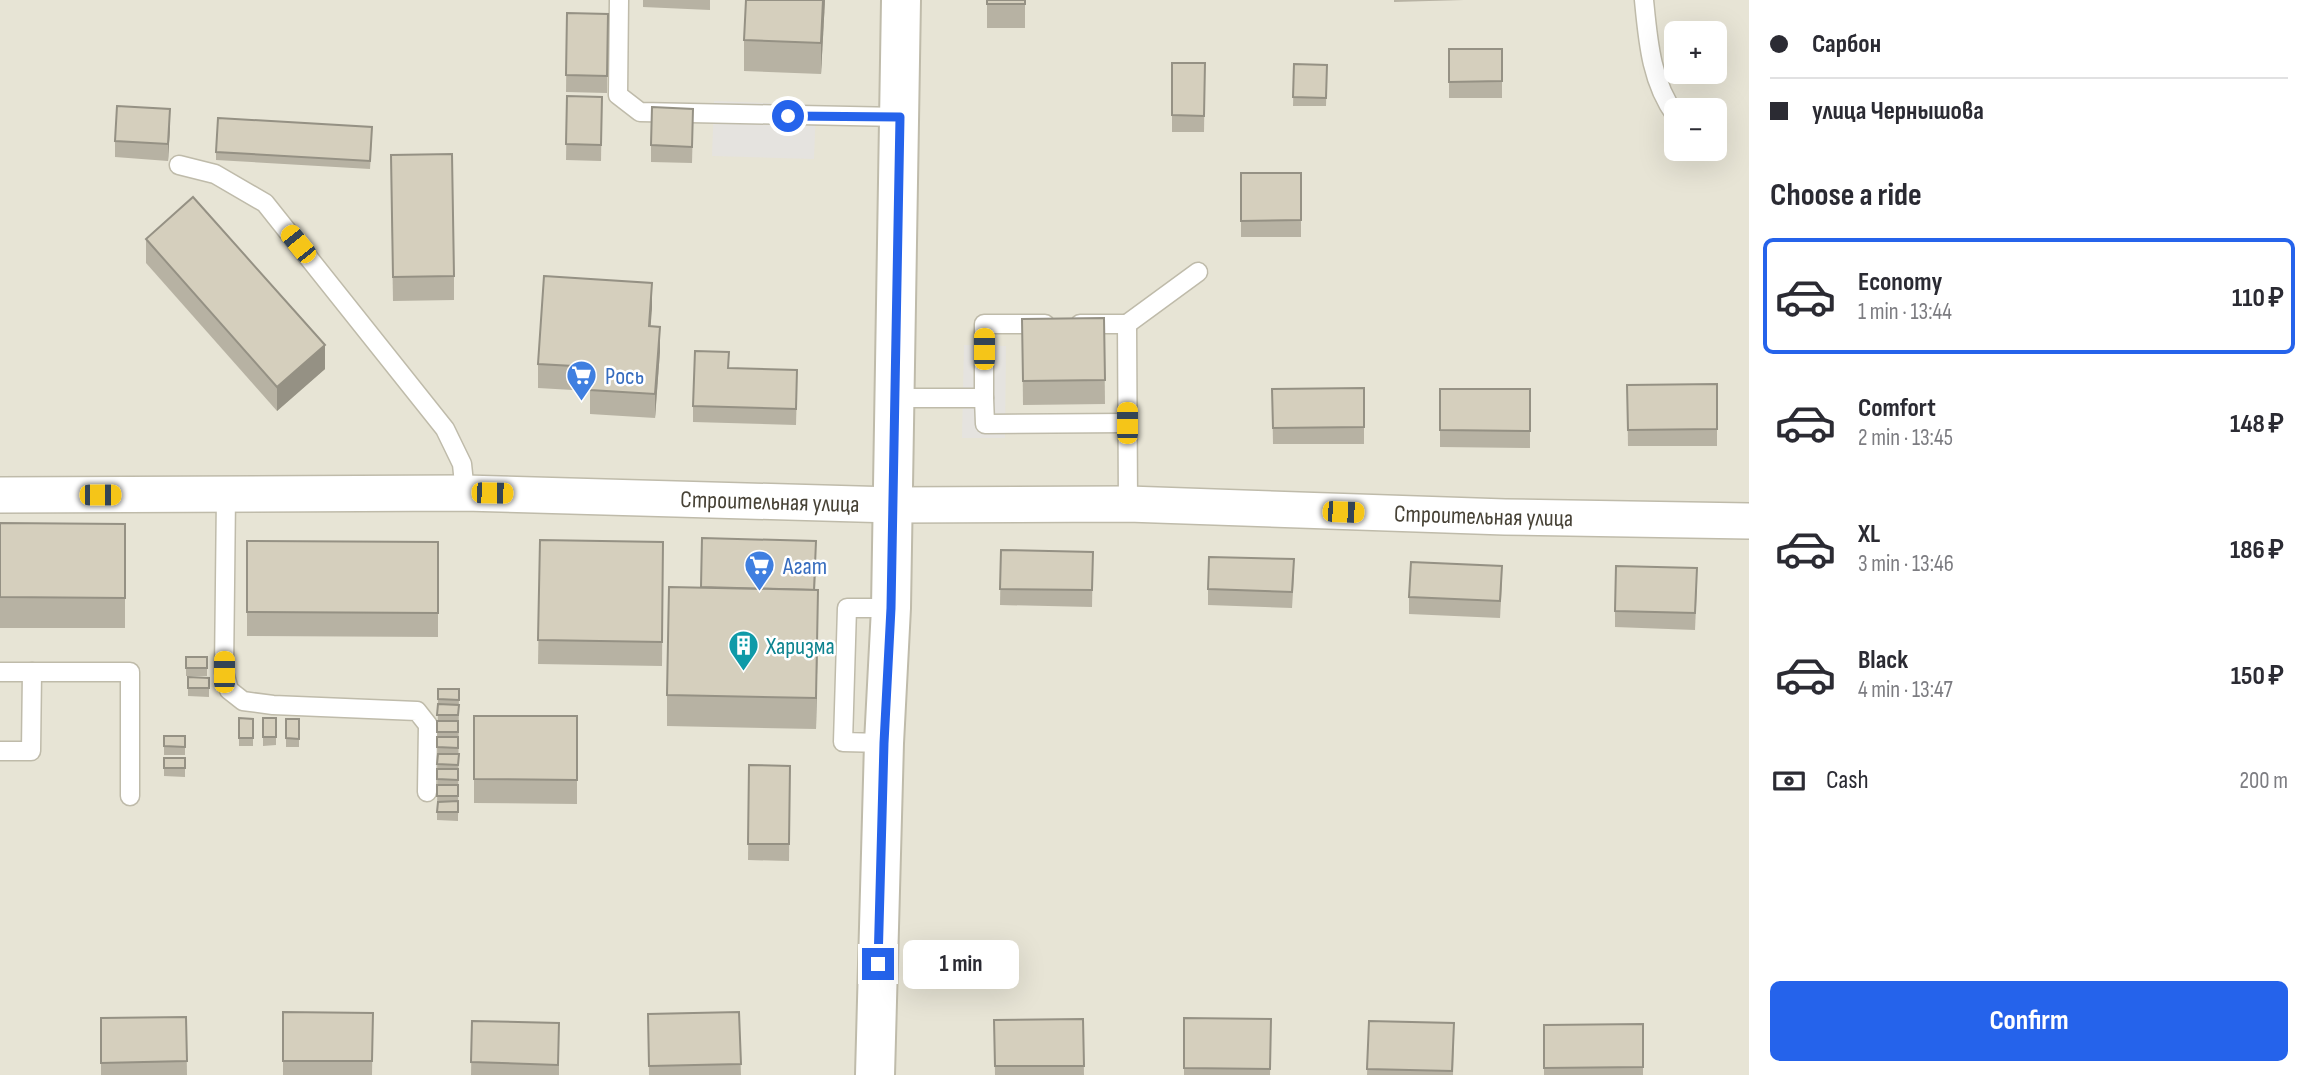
<!DOCTYPE html>
<meta charset="utf-8">
<style>
body{margin:0;font-family:"Sofia Sans Condensed",sans-serif;background:#f2f2f3;color:#2b2b33;height:100vh;display:flex;flex-direction:column;font-size:26px;white-space:nowrap}
*{box-sizing:border-box;margin:0}
p{font-size:23px;color:#7c7c81}
.icon{flex:none;width:38px;height:38px;fill:none;stroke:currentColor;stroke-width:2;stroke-linecap:round;stroke-linejoin:round}
.map{position:relative;flex:1;overflow:hidden}
.panel{display:flex;flex-direction:column;background:#fff;width:560px}
.panel>*{flex:none}
.banner{display:grid;align-content:center;height:154px;padding:0 21px;background:#fff}
.controls{position:absolute;left:1664px;top:21px;display:grid;gap:14px}
.controls a{display:grid;place-items:center;width:63px;height:63px;border-radius:10px;background:#fff;box-shadow:0 7px 28px #0002;font-size:35px}
.end{position:absolute;width:32px;height:32px;margin:-16px;border:9px solid #2563eb;background:#fff;box-shadow:0 0 0 4px #fff}
.from{border-radius:50%}
.bubble{position:absolute;height:49px;border-radius:10px;background:#fff;box-shadow:0 7px 28px #0002;font-size:23px;font-weight:700;line-height:49px;text-align:center}
.car{position:absolute;width:21px;height:42px;margin:-21px -10px;border-radius:9px;box-shadow:0 0 5px 2px #0007;background:linear-gradient(#f5c518 24%,#345 0 40%,#f5c518 0 76%,#345 0 86%,#f5c518 0)}
.banner b{display:flex;align-items:center;gap:24px;height:66px;font-size:26px}
.banner b+b{border-top:2px solid #e1e1e2}
.banner i{width:18px;height:18px;background:#2b2b33}
ul{padding:0;list-style:none}
li{display:flex;align-items:center;gap:21px;height:116px;margin:0 14px 10px;padding:0 7px;border:4px solid transparent;border-radius:10px}
li div{flex:1}
li b{display:block;font-size:26px}
li em{font-style:normal;font-weight:700}
li.selected{border-color:#2563eb}
li>.icon{width:63px;height:63px;stroke-width:1.5}
h2{padding:0 21px;font-size:32px;line-height:84px}
.pay{display:flex;align-items:center;gap:18px;height:77px;padding:0 21px;font-size:26px}
.pay p{margin-inline-start:auto}
.primary-button{display:flex;gap:14px;margin-top:auto;padding:14px 21px}
.primary-button a{flex:1;height:80px;border-radius:10px;background:#2563eb;color:#fff;font-size:28px;font-weight:700;line-height:80px;text-align:center}
main{display:flex;flex:1;min-height:0}
.map>svg:first-child{display:block}
</style>
<main>
<div class="map">
<svg width="1749" height="1075" viewBox="0 0 1749 1075">
<rect width="100%" height="100%" fill="#f3f1e7"/>
<!-- residential -->
<path fill="#e7e4d5" fill-rule="evenodd" d="M0,0H1749V1075H0ZM1676,33H1715V72H1676ZM1676,110H1715V149H1676Z"/>
<!-- parking -->
<g fill="#e5e3df">
<polygon points="714,101 816,105 814,159 712,156"/>
<polygon points="964,345 1006,346 1005,438 962,438"/>
</g>
<g fill="none" stroke-linecap="round" stroke-linejoin="round">
<defs>
<g id="service">
<polyline points="619,0 618,95 640,112 900,117"/>
<path d="M1644,0C1648,41 1651,82 1676,116"/>
<polyline points="179,165 215,174 265,203 445,429 462,464 465,493"/>
<polyline points="1080,324 1127,324 1128,504"/>
<polyline points="1127,324 1198,272"/>
<polyline points="895,398 984,398 984,324 1045,324"/>
<polyline points="984,398 985,424 1127,423"/>
<polyline points="226,495 224,672 229,690 243,701 273,705 417,711 428,725 427,792"/>
<polyline points="0,672 130,672 130,796"/>
<polyline points="884,743 843,742 847,608 891,608"/>
<polyline points="0,751 31,751 32,672"/>
</g>
<g id="minor">
<path id="s1" d="M0,495L465,493L893,505L1128,504L1505,517L1749,521"/>
</g>
<polyline id="tertiary" points="875,1075 884,743 891,608 901,0"/>
</defs>
<!-- service casing -->
<use href="#service" stroke="#bfbbaa" stroke-width="21"/>
<!-- minor casing -->
<use href="#minor" stroke="#bfbbaa" stroke-width="38"/>
<!-- tertiary casing -->
<use href="#tertiary" stroke="#bfbbaa" stroke-width="42"/>
<!-- service -->
<use href="#service" stroke="#fff" stroke-width="18"/>
<!-- minor -->
<use href="#minor" stroke="#fff" stroke-width="35"/>
<!-- tertiary -->
<use href="#tertiary" stroke="#fff" stroke-width="38"/>
</g>
<!-- wall -->
<g fill="#b7b2a3">
<polygon points="643,0 710,0 710,10 643,7"/>
<polygon points="825,0 821,74 744,71 744,40"/>
<rect x="987" y="0" width="38" height="28"/>
<polygon points="1394,0 1464,0 1394,2"/>
<polygon points="567,13 608,14 607,93 566,92"/>
<rect x="1449" y="49" width="53" height="49"/>
<polygon points="1172,63 1205,63 1204,132 1172,132"/>
<polygon points="1294,64 1327,65 1326,106 1293,106"/>
<polygon points="567,96 602,97 601,161 566,160"/>
<polygon points="693,125 692,163 651,162 651,145"/>
<polygon points="170,126 168,161 115,157 115,141"/>
<polygon points="372,136 370,169 216,160 216,152"/>
<rect x="1241" y="173" width="60" height="64"/>
<polygon points="391,179 454,276 454,300 393,301"/>
<polygon points="146,239 325,369 277,411 146,263"/>
<polygon points="652,307 650,326 660,351 655,418 590,414 590,391 538,388 538,364"/>
<polygon points="1104,318 1105,404 1023,405 1022,319"/>
<polygon points="729,368 797,386 796,425 693,422 693,406"/>
<polygon points="1717,384 1717,446 1628,446 1627,385"/>
<polygon points="1364,388 1364,444 1273,444 1272,389"/>
<polygon points="1440,389 1530,389 1530,448 1440,447"/>
<polygon points="0,523 125,524 125,628 0,628"/>
<polygon points="540,540 663,542 662,666 538,664"/>
<polygon points="247,541 438,542 438,637 247,636"/>
<polygon points="1001,550 1093,552 1092,607 1000,605"/>
<polygon points="816,565 815,590 818,621 816,729 667,726 667,695 701,587"/>
<polygon points="1294,576 1292,608 1208,605 1208,589"/>
<polygon points="1502,583 1500,618 1409,614 1409,597"/>
<polygon points="1697,585 1695,630 1615,627 1615,611"/>
<rect x="186" y="657" width="21" height="19"/>
<polygon points="188,677 209,678 209,697 188,696"/>
<polygon points="438,689 459,689 458,821 437,820"/>
<polygon points="474,716 577,716 577,804 474,803"/>
<polygon points="239,718 253,719 253,746 239,746"/>
<polygon points="263,718 276,718 276,745 263,746"/>
<rect x="286" y="719" width="13" height="28"/>
<rect x="164" y="736" width="21" height="19"/>
<polygon points="164,758 185,758 185,777 164,776"/>
<polygon points="749,765 790,766 789,861 748,860"/>
<polygon points="283,1012 373,1013 372,1075 283,1075"/>
<polygon points="739,1012 741,1075 649,1075 648,1014"/>
<polygon points="186,1017 187,1075 101,1075 101,1018"/>
<polygon points="1184,1018 1271,1019 1270,1075 1184,1075"/>
<polygon points="1083,1019 1084,1075 995,1075 994,1020"/>
<polygon points="472,1021 559,1023 559,1075 471,1075"/>
<polygon points="1369,1021 1454,1040 1453,1075 1367,1075"/>
<polygon points="1643,1024 1643,1075 1544,1075 1544,1025"/>
</g>
<!-- shaded-wall -->
<g fill="#959184">
<polygon points="823,0 825,0 821,74 821,43"/>
<polygon points="170,109 170,126 168,161 168,144"/>
<polygon points="652,283 652,307 649,350 649,326"/>
<polygon points="660,327 660,351 655,418 655,394"/>
<polygon points="325,345 325,369 277,411 277,387"/>
<polygon points="818,590 818,621 816,729 816,698"/>
</g>
<!-- building -->
<g fill="#d5cfbd" stroke="#959184" stroke-width="2">
<polygon points="746,0 823,0 821,43 744,40"/>
<rect x="987" y="0" width="38" height="4"/>
<polygon points="567,13 608,14 607,76 566,75"/>
<polygon points="1449,49 1502,49 1502,81 1449,82"/>
<polygon points="1172,63 1205,63 1204,116 1172,115"/>
<polygon points="1294,64 1327,65 1326,98 1293,97"/>
<polygon points="567,96 602,97 601,145 566,144"/>
<polygon points="117,106 170,109 168,144 115,141"/>
<polygon points="652,107 693,109 692,147 651,145"/>
<polygon points="218,118 372,127 370,161 216,152"/>
<polygon points="452,154 454,276 393,277 391,155"/>
<polygon points="1241,173 1301,173 1301,220 1241,221"/>
<polygon points="193,197 325,345 277,387 146,239"/>
<polygon points="544,276 652,283 649,326 660,327 655,394 590,390 591,367 538,364"/>
<polygon points="1104,318 1105,380 1023,381 1022,319"/>
<polygon points="695,351 729,352 728,368 797,370 796,409 693,406"/>
<polygon points="1717,384 1717,429 1628,430 1627,385"/>
<polygon points="1364,388 1364,427 1273,428 1272,389"/>
<polygon points="1440,389 1530,389 1530,431 1440,430"/>
<polygon points="0,523 125,524 125,598 0,597"/>
<polygon points="702,538 816,541 814,590 701,587"/>
<polygon points="540,540 663,542 662,642 538,640"/>
<polygon points="247,541 438,542 438,613 247,612"/>
<polygon points="1001,550 1093,552 1092,590 1000,589"/>
<polygon points="1209,557 1294,559 1292,592 1208,589"/>
<polygon points="1411,562 1502,566 1500,601 1409,597"/>
<polygon points="1616,566 1697,568 1695,613 1615,611"/>
<polygon points="669,587 818,590 816,698 667,695"/>
<rect x="186" y="657" width="21" height="11"/>
<polygon points="188,677 209,678 209,688 188,688"/>
<polygon points="438,689 459,689 459,700 438,699"/>
<polygon points="438,704 459,705 458,715 437,715"/>
<polygon points="474,716 577,716 577,780 474,779"/>
<polygon points="239,718 253,719 253,738 239,738"/>
<rect x="263" y="718" width="13" height="19"/>
<polygon points="286,719 299,719 299,739 286,738"/>
<rect x="437" y="721" width="21" height="11"/>
<polygon points="164,736 185,736 185,747 164,746"/>
<polygon points="437,737 458,737 458,748 437,747"/>
<polygon points="438,754 459,754 458,765 437,764"/>
<rect x="164" y="758" width="21" height="10"/>
<polygon points="749,765 790,766 789,844 748,844"/>
<polygon points="437,769 458,769 458,780 437,779"/>
<rect x="437" y="785" width="21" height="11"/>
<polygon points="458,801 458,812 437,812 438,802"/>
<polygon points="283,1012 373,1013 372,1061 283,1061"/>
<polygon points="739,1012 741,1064 649,1066 648,1014"/>
<polygon points="186,1017 187,1061 101,1063 101,1018"/>
<polygon points="1184,1018 1271,1019 1270,1069 1184,1068"/>
<polygon points="1083,1019 1084,1066 995,1066 994,1020"/>
<polygon points="472,1021 559,1023 558,1065 471,1062"/>
<polygon points="1369,1021 1454,1023 1452,1071 1367,1069"/>
<polygon points="1643,1024 1643,1067 1544,1068 1544,1025"/>
</g>
<g fill="none" stroke-linecap="round" stroke-linejoin="round">
<!-- route -->
<polyline stroke="#2563eb" stroke-width="9" points="788,116 900,117 891,608 884,743 878,964"/>
</g>
<!-- icons -->
<defs>
<symbol id="supermarket-pin" viewBox="-11 -11 22 30"><path d="M0 17L-7.5 6A9.5 9.5 0 1 1 7.5 6Z" fill="#3f7fe0" stroke="#fff"/><path d="M-6-5.5h2.5l.6 2H6L4.5 2H-2.5L-4.4-4H-6ZM-1.5 3.2a1.3 1.3 0 1 0 .1 0ZM3 3.2a1.3 1.3 0 1 0 .1 0Z" fill="#fff"/></symbol>
<symbol id="building-pin" viewBox="-11 -11 22 30"><path d="M0 17L-7.5 6A9.5 9.5 0 1 1 7.5 6Z" fill="#0f9aa8" stroke="#fff"/><path d="M-4-6H4V6H1V3H-1V6H-4ZM-2.5-4.3h1.7v1.8h-1.7ZM.8-4.3h1.7v1.8H.8ZM-2.5-1h1.7V.8h-1.7ZM.8-1h1.7V.8H.8Z" fill="#fff"/></symbol>
</defs>
<g fill-rule="evenodd">
<use href="#supermarket-pin" x="564" y="358" width="35" height="47"/>
<use href="#supermarket-pin" x="742" y="548" width="35" height="47"/>
<use href="#building-pin" x="726" y="628" width="35" height="47"/>
</g>
<g text-anchor="middle" stroke-width="5" stroke-linejoin="round" paint-order="stroke">
<!-- shop labels -->
<g font-size="24" fill="#366cbe" stroke="#fff" text-anchor="start">
<text x="605" y="384">Рось</text>
<text x="783" y="574">Агат</text>
</g>
<!-- street labels -->
<g font-size="24" fill="#474236" stroke="#fff">
<text dy="8" stroke="none"><textPath href="#s1" startOffset="770">Строительная улица</textPath></text>
<text dy="8" stroke="none"><textPath href="#s1" startOffset="1484">Строительная улица</textPath></text>
</g>
<!-- culture labels -->
<g font-size="24" fill="#0d838f" stroke="#fff" text-anchor="start">
<text x="766" y="654">Харизма</text>
</g>
</g>
</svg>
<div class="controls">
<a>+</a>
<a>−</a>
</div>
<i class="end from" style="left:788px;top:116px"></i>
<i class="end" style="left:878px;top:964px"></i>
<div class="bubble" style="left:903px;top:940px;width:116px">1 min</div>
<i class="car" style="left:298px;top:244px;rotate:321deg"></i>
<i class="car" style="left:984px;top:349px;rotate:0deg"></i>
<i class="car" style="left:1127px;top:423px;rotate:0deg"></i>
<i class="car" style="left:492px;top:493px;rotate:91deg"></i>
<i class="car" style="left:100px;top:495px;rotate:90deg"></i>
<i class="car" style="left:1343px;top:512px;rotate:92deg"></i>
<i class="car" style="left:224px;top:672px;rotate:0deg"></i>
</div>
<section class="panel">
<div class="banner">
<b><i class="from"></i>Сарбон</b>
<b><i></i>улица Чернышова</b>
</div>
<h2>Choose a ride</h2>
<ul>
<li class="selected"><svg class="icon" aria-label="car" viewBox="0 0 24 24"><path d="M5 17H2v-5l4-1 3-4h7l3 4 3 1v5h-3M9 17h6M6 11h13"/><circle cx="7" cy="17" r="2"/><circle cx="17" cy="17" r="2"/></svg><div><b>Economy</b><p>1 min · 13:44</p></div><em>110 ₽</em></li>
<li><svg class="icon" aria-label="car" viewBox="0 0 24 24"><path d="M5 17H2v-5l4-1 3-4h7l3 4 3 1v5h-3M9 17h6M6 11h13"/><circle cx="7" cy="17" r="2"/><circle cx="17" cy="17" r="2"/></svg><div><b>Comfort</b><p>2 min · 13:45</p></div><em>148 ₽</em></li>
<li><svg class="icon" aria-label="car" viewBox="0 0 24 24"><path d="M5 17H2v-5l4-1 3-4h7l3 4 3 1v5h-3M9 17h6M6 11h13"/><circle cx="7" cy="17" r="2"/><circle cx="17" cy="17" r="2"/></svg><div><b>XL</b><p>3 min · 13:46</p></div><em>186 ₽</em></li>
<li><svg class="icon" aria-label="car" viewBox="0 0 24 24"><path d="M5 17H2v-5l4-1 3-4h7l3 4 3 1v5h-3M9 17h6M6 11h13"/><circle cx="7" cy="17" r="2"/><circle cx="17" cy="17" r="2"/></svg><div><b>Black</b><p>4 min · 13:47</p></div><em>150 ₽</em></li>
</ul>
<div class="pay"><svg class="icon" aria-label="cash" viewBox="0 0 24 24"><path d="M3 7h18v10H3z"/><circle cx="12" cy="12" r="2"/></svg>Cash<p>200 m</p></div>
<div class="primary-button"><a>Confirm</a></div>
</section>
</main>
